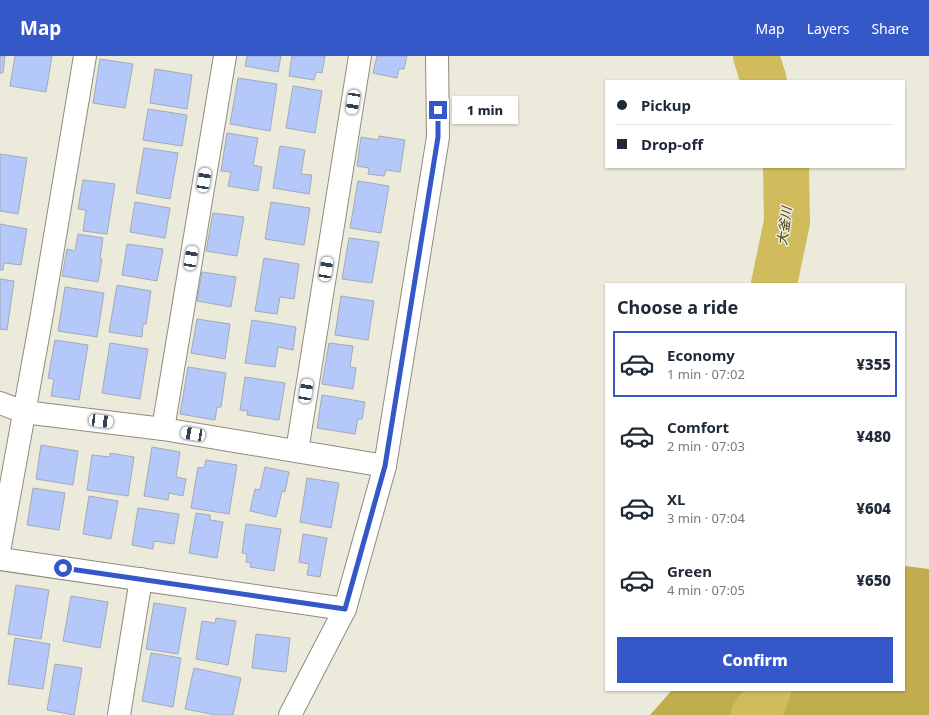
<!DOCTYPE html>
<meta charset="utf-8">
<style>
body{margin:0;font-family:"Noto Sans","Noto Sans JP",sans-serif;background:#f2f2f3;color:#1f2937;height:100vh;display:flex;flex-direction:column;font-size:15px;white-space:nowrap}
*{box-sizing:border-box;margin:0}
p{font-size:13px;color:#747a83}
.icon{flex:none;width:22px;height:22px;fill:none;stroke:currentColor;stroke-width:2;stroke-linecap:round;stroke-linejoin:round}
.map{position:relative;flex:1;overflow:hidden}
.drawer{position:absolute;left:605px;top:227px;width:300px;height:408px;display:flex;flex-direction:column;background:#fff;border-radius:0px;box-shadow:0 1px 3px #0004}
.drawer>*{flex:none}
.guide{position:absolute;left:605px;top:24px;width:300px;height:88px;border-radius:0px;box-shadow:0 1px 3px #0004;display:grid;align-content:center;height:88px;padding:0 12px;background:#fff}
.end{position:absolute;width:18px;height:18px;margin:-9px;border:5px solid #3558c9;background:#fff;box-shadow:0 0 0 2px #fff}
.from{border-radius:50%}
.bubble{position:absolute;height:28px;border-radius:0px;background:#fff;box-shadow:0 1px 3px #0004;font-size:13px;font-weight:800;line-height:28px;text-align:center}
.car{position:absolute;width:12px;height:24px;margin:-12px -6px;border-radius:5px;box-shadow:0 0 3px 1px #0007;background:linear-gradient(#fff 24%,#345 0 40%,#fff 0 76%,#345 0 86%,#fff 0)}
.guide b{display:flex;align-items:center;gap:14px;height:38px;font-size:15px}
.guide b+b{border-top:1px solid #e0e1e3}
.guide i{width:10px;height:10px;background:#1f2937}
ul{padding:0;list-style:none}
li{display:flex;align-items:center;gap:12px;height:66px;margin:0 8px 6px;padding:0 4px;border:2px solid transparent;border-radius:0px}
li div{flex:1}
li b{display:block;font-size:15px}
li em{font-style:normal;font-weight:800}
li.active{border-color:#3558c9}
li>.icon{width:36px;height:36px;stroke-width:1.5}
h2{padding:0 12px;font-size:18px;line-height:48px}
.cta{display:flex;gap:8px;margin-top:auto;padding:8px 12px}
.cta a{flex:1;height:46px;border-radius:0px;background:#3558c9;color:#fff;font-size:16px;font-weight:800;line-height:46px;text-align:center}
header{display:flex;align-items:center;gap:24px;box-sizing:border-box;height:56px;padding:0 20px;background:#3558c9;color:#fff}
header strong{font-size:19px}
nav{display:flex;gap:22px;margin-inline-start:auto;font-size:14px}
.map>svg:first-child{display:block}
</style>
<header>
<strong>Map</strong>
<nav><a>Map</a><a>Layers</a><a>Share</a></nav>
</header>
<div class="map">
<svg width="929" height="659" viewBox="0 0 929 659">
<rect width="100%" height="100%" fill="#eceada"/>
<!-- forest -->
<polygon fill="#c0ad4d" points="904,510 929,513 929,659 650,659 672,634 904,634"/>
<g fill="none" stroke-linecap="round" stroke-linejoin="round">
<!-- river -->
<g stroke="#d0bc5d" stroke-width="46">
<polyline points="756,0 764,25"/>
<polyline points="774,228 787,166 786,111"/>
<polyline points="754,659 764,645 768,634"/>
</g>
</g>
<!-- building -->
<g fill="#b4c9f9" stroke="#a4aab7">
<polygon points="0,0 5,0 3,17 0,17"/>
<polygon points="15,0 52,0 46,36 10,30"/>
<polygon points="247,0 281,0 278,16 245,10"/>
<polygon points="292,0 325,0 322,17 316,16 314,24 289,20"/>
<polygon points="377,0 407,0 404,13 399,13 397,22 373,17"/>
<polygon points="100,3 133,8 125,52 93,47"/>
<polygon points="155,13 192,19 187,53 150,47"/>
<polygon points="238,22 277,28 270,75 230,68"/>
<polygon points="293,30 322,35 315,77 286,72"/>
<polygon points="148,53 187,59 182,90 143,84"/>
<polygon points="227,77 258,82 253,109 262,111 258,135 228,130 231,116 221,115"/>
<polygon points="379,80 405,84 400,116 386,114 384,120 368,118 369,112 357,110 361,81 379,84"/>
<polygon points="280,90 305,94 301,118 312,119 309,138 273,132"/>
<polygon points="144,92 178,97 170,143 136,137"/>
<polygon points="0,98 27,102 18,158 0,155"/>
<polygon points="83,124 115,128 107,178 83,175 86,154 78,153"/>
<polygon points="358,125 389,130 381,177 350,172"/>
<polygon points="135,146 170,152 165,182 130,176"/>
<polygon points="271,146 310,152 304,189 265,183"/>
<polygon points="213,157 244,161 237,200 206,195"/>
<polygon points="0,168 27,173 21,209 4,207 3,214 0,214"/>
<polygon points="78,178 103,182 100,203 102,203 98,226 62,220 67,193 75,195"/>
<polygon points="349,182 379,186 372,227 342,223"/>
<polygon points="127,188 163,193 157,225 122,219"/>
<polygon points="264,202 299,208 294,243 280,241 277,258 255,255"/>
<polygon points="202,216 236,221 231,251 197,245"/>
<polygon points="0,223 14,225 7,274 0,273"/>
<polygon points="117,229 151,235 146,268 143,268 142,281 109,276"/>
<polygon points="65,231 104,237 97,281 58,275"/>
<polygon points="341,240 374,245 368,284 335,279"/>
<polygon points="197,263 230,268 225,303 191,297"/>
<polygon points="252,264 296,271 293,294 278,291 275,311 245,307"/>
<polygon points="55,284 88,289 79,344 51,340 54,323 48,322"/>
<polygon points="110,287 148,293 140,343 102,337"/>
<polygon points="329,287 353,290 350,311 356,312 353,333 322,328"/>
<polygon points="188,311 226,317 221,351 217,351 215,364 180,358"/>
<polygon points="245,321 285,327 279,364 247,359 248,355 240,354"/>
<polygon points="322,339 365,346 362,363 358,363 355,378 317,372"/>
<polygon points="41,389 78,395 73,429 36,423"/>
<polygon points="152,391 180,396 176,421 186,423 183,440 169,437 168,444 144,440"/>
<polygon points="110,397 134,401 128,440 87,434 92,399 110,401"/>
<polygon points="206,404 237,409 229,458 191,452 198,411 204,412"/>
<polygon points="265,411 289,416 285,436 282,435 276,461 250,455 255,433 260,434"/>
<polygon points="307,422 339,427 331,472 300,466"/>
<polygon points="33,432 65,437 59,474 27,469"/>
<polygon points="89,440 118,445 111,483 83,478"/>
<polygon points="138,452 179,458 174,488 154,485 153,493 132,489"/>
<polygon points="196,457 210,459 210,464 223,466 217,502 189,497"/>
<polygon points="246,468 281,473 274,515 250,511 251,507 246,506 247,498 242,497"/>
<polygon points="303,478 327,482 320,521 307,519 309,508 299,506"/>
<polygon points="16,529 49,534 41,583 8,578"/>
<polygon points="71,540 108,546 100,592 63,585"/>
<polygon points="154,547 186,552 178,598 146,593"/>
<polygon points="216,562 236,565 228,609 196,603 202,565 215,567"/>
<polygon points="256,578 290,582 286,616 252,612"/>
<polygon points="15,582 50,588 43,633 8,628"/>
<polygon points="151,597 181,602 173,651 142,645"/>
<polygon points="55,608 82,612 74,659 47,654"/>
<polygon points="194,612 241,622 233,659 216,659 185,653"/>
</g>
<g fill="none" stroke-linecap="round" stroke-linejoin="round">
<defs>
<g id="minor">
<polyline points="0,347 24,356 163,373 385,410"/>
<polyline points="163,373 225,0"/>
<polyline points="297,395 360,0"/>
<polyline points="0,490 42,258 85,0"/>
<polyline points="0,503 345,553"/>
<polyline points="119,659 141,523"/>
</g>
<polyline id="tertiary" points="290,659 345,553 385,410 438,81 437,0"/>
</defs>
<!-- minor casing -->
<use href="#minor" stroke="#8f8c7e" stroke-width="24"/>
<!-- tertiary casing -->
<use href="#tertiary" stroke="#8f8c7e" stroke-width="24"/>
<!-- minor -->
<use href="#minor" stroke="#fff" stroke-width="22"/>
<!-- tertiary -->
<use href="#tertiary" stroke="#fff" stroke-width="22"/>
</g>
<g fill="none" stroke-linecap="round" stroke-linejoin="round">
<!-- route -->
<polyline stroke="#3558c9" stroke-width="5" points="63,512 345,553 385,410 438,81 438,54"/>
</g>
<g text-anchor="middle" stroke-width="3" stroke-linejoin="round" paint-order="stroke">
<!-- water labels -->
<g font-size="13" font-style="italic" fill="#433a11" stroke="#eceada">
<text transform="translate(784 170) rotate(-83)" y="5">大釜川</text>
</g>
</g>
</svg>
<i class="end from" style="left:63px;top:512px"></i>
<i class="end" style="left:438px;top:54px"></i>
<div class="bubble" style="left:452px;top:40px;width:66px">1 min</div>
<i class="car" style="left:353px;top:46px;rotate:189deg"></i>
<i class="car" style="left:204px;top:124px;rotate:9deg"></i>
<i class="car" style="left:191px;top:202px;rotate:9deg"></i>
<i class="car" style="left:326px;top:213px;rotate:9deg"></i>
<i class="car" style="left:306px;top:335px;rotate:9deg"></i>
<i class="car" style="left:101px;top:365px;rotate:97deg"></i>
<i class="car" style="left:193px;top:378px;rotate:280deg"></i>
<div class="guide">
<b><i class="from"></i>Pickup</b>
<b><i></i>Drop-off</b>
</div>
<section class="drawer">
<h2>Choose a ride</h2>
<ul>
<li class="active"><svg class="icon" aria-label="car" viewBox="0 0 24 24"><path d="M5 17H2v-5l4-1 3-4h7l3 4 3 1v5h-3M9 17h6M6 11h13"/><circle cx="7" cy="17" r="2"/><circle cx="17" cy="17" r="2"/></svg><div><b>Economy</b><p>1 min · 07:02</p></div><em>¥355</em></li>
<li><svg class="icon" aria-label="car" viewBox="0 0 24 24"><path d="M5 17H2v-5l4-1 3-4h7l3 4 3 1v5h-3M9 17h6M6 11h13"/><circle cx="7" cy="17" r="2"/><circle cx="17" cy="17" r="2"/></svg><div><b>Comfort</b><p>2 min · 07:03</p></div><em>¥480</em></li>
<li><svg class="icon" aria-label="car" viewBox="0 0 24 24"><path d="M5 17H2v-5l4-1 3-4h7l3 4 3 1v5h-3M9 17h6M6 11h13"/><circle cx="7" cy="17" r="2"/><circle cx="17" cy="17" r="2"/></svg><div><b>XL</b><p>3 min · 07:04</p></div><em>¥604</em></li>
<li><svg class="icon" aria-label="car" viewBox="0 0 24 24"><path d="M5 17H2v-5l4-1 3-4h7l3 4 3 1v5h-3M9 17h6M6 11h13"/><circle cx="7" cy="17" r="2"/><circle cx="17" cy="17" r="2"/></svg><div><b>Green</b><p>4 min · 07:05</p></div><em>¥650</em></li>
</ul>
<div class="cta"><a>Confirm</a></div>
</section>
</div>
